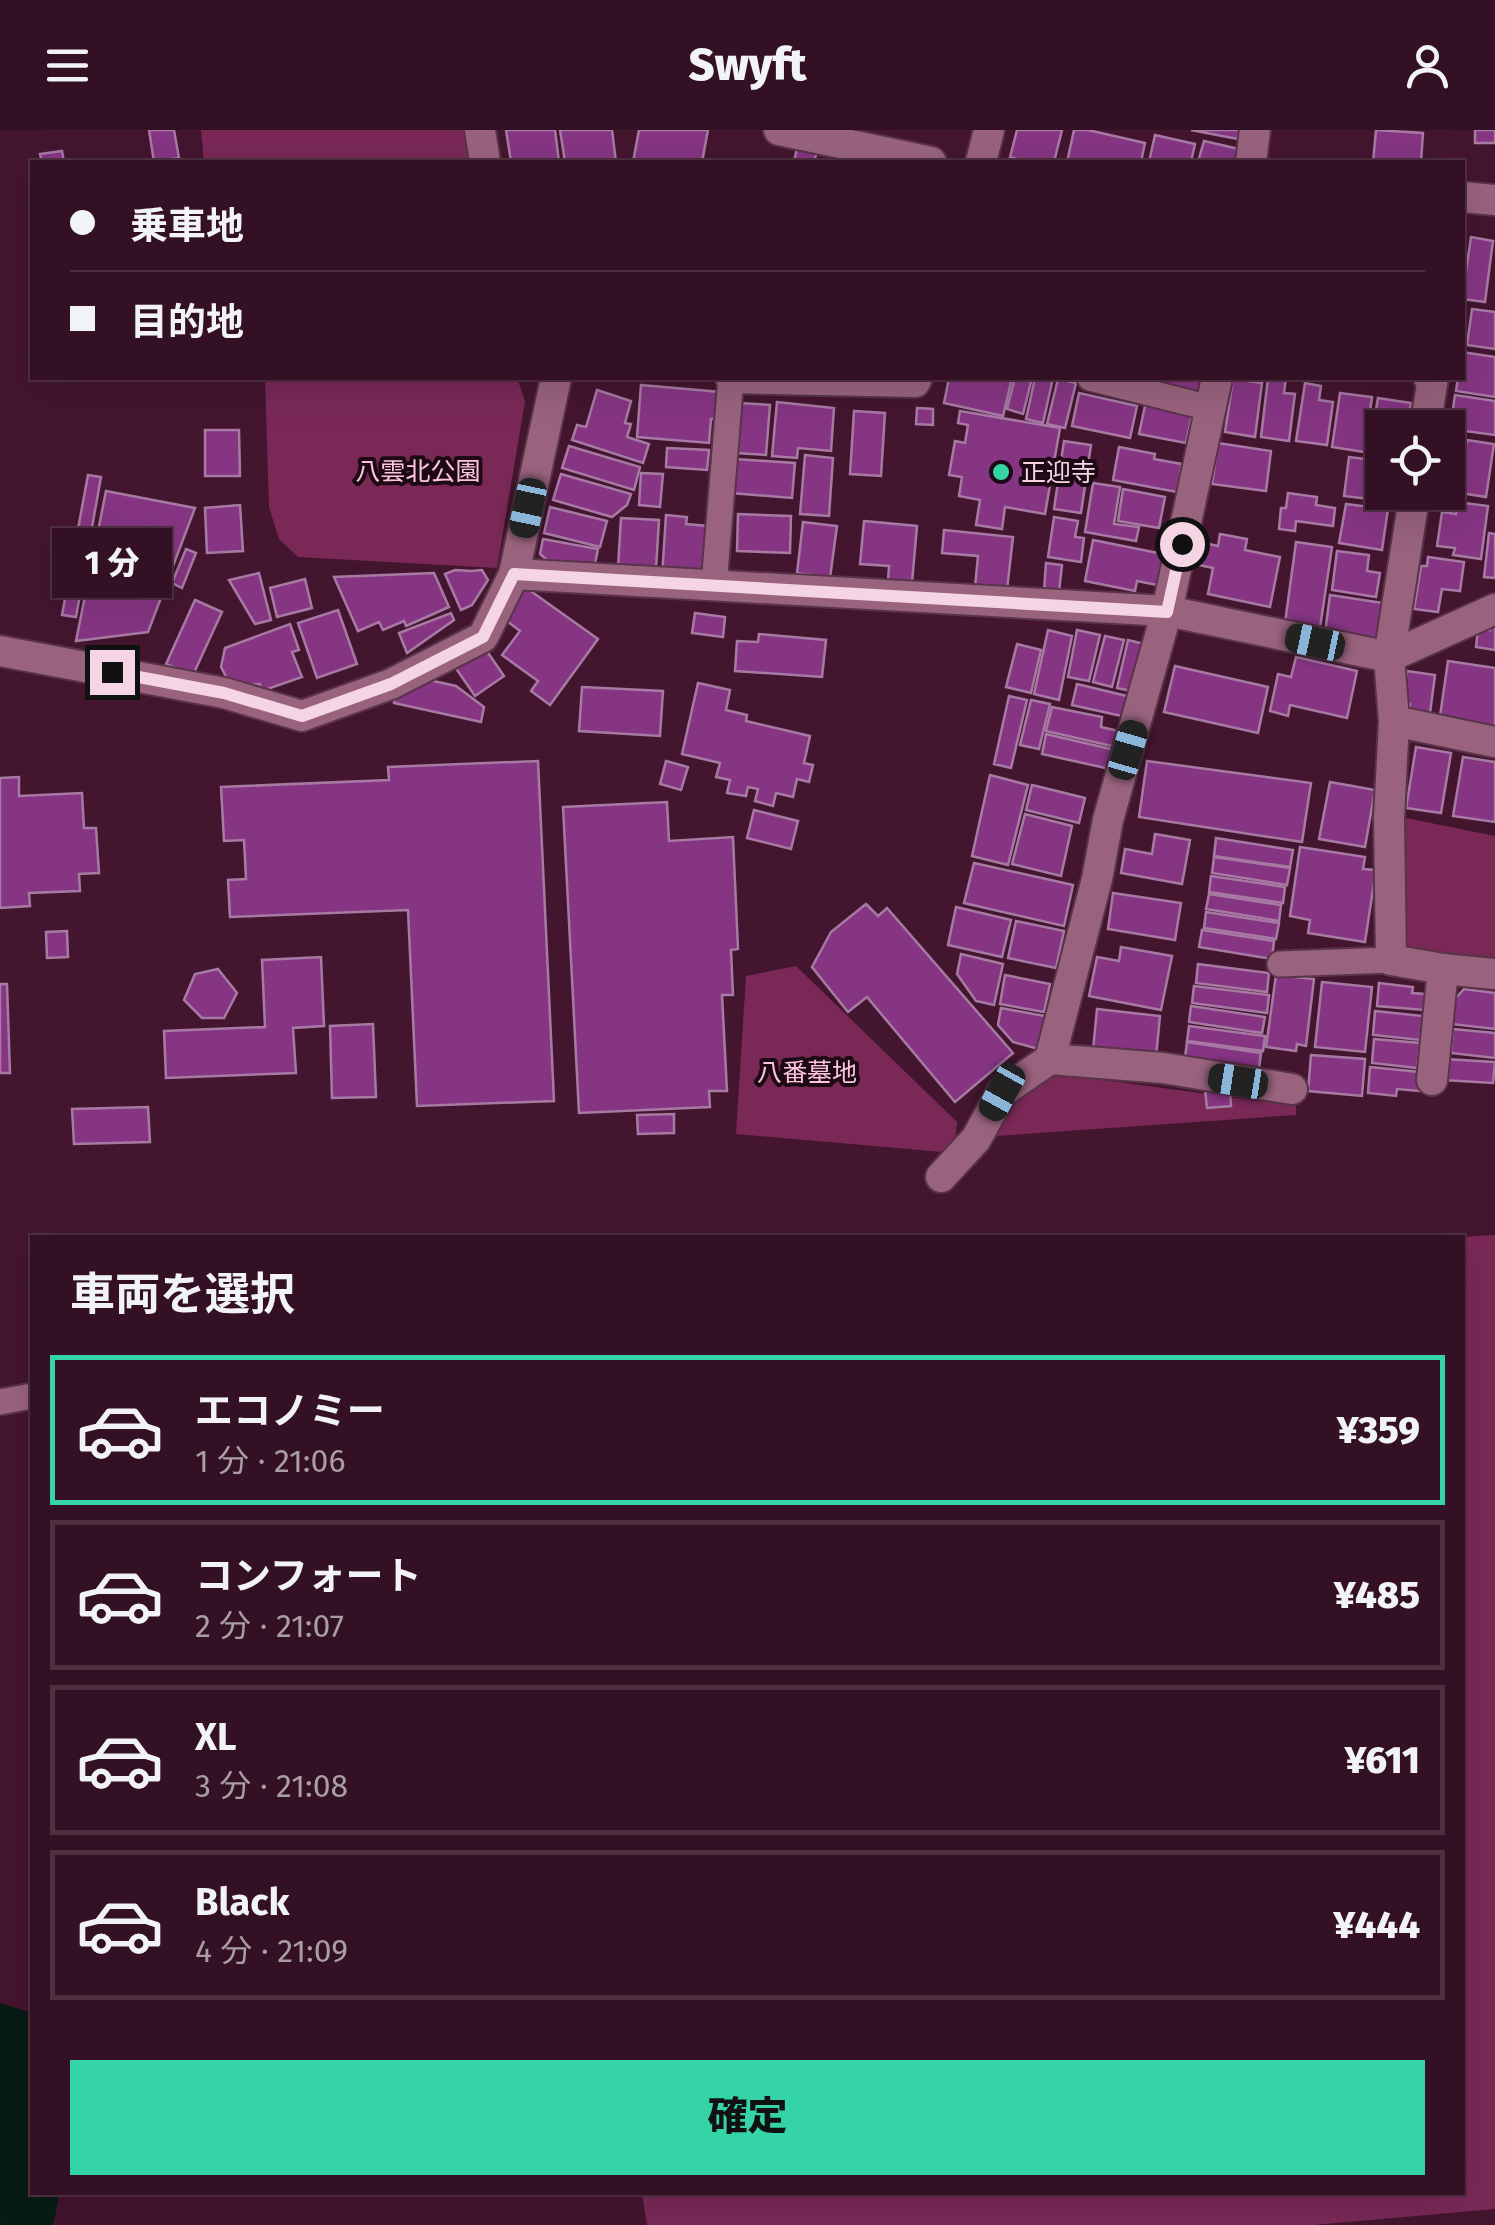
<!DOCTYPE html>
<html lang="ja">
<meta charset="utf-8">
<style>
body{margin:0;font-family:"Fira Sans","Noto Sans JP",sans-serif;background:#3b192b;color:#f1f3f6;height:100vh;display:flex;flex-direction:column;font-size:38px;white-space:nowrap}
*{box-sizing:border-box;margin:0}
p{font-size:32px;color:#a99da6}
.icon{flex:none;width:55px;height:55px;fill:none;stroke:currentColor;stroke-width:2;stroke-linecap:round;stroke-linejoin:round}
.map{position:relative;flex:1;overflow:hidden}
.details{position:absolute;left:30px;top:1105px;width:1435px;height:960px;display:flex;flex-direction:column;background:#331023;border-radius:0px;box-shadow:0 10px 40px #0002,0 0 0 2px #4e3041}
.details>*{flex:none}
.hud{position:absolute;left:30px;top:30px;width:1435px;height:220px;border-radius:0px;box-shadow:0 10px 40px #0002,0 0 0 2px #4e3041;display:grid;align-content:center;height:220px;padding:0 40px;background:#331023}
.controls{position:absolute;left:1365px;top:280px;display:grid;gap:20px}
.controls a{display:grid;place-items:center;width:100px;height:100px;border-radius:0px;background:#331023;box-shadow:0 10px 40px #0002,0 0 0 2px #4e3041;font-size:50px}
.end{position:absolute;width:45px;height:45px;margin:-22px;border:12px solid #f5d5e3;background:#111;box-shadow:0 0 0 5px #111}
.from{border-radius:50%}
.bubble{position:absolute;height:70px;border-radius:0px;background:#331023;box-shadow:0 10px 40px #0002,0 0 0 2px #4e3041;font-size:32px;font-weight:800;line-height:70px;text-align:center}
.car{position:absolute;width:30px;height:60px;margin:-30px -15px;border-radius:12px;box-shadow:0 0 8px 2px #0007;background:linear-gradient(#222 24%,#8ab4d8 0 40%,#222 0 76%,#8ab4d8 0 86%,#222 0)}
.hud b{display:flex;align-items:center;gap:35px;height:95px;font-size:38px}
.hud b+b{border-top:2px solid #4e3041}
.hud i{width:25px;height:25px;background:#f1f3f6}
ul{padding:0;list-style:none}
li{display:flex;align-items:center;gap:30px;height:150px;margin:0 20px 15px;padding:0 20px;border:5px solid #4e3041;border-radius:0px}
li div{flex:1}
li b{display:block;font-size:38px}
li em{font-style:normal;font-weight:800}
li.on{border-color:#35d4a7}
li>.icon{width:90px;height:90px;stroke-width:1.5}
h2{padding:0 40px;font-size:45px;line-height:120px}
.primary-button{display:flex;gap:20px;margin-top:auto;padding:20px 40px}
.primary-button a{flex:1;height:115px;border-radius:0px;background:#35d4a7;color:#111;font-size:40px;font-weight:800;line-height:115px;text-align:center}
header{display:flex;justify-content:space-between;align-items:center;height:130px;padding:0 40px;background:#331023;font-size:45px;font-weight:800}
.map>svg:first-child{display:block}
</style>
<header><svg class="icon" aria-label="menu" viewBox="0 0 24 24"><path d="M4 6h16M4 12h16M4 18h16"/></svg>Swyft<svg class="icon" aria-label="person" viewBox="0 0 24 24"><circle cx="12" cy="8" r="4"/><path d="M4 21q1-7 8-7t8 7"/></svg></header>
<div class="map">
<svg width="1495" height="2095" viewBox="0 0 1495 2095">
<rect width="100%" height="100%" fill="#44152f"/>
<!-- green -->
<g fill="#7a2957">
<polygon points="201,0 470,0 475,32 204,32"/>
<polygon points="265,248 517,248 525,271 497,438 298,427 279,409 269,377"/>
<polygon points="1401,687 1495,706 1495,842 1401,817"/>
<polygon points="796,836 957,992 954,1023 736,1004 746,846"/>
<polygon points="1052,943 1296,976 1296,985 996,1006 999,987"/>
<polygon points="1495,1105 1495,2079 1314,2095 647,2095 642,2063 1462,2062 1462,1108 1461,1107"/>
</g>
<!-- water -->
<polygon fill="#081c15" points="0,1873 32,1883 32,2062 60,2063 53,2095 0,2095"/>
<!-- building -->
<g fill="#863583" stroke="#a77aa4" stroke-width="2.5">
<polygon points="149,0 174,0 179,28 154,32"/>
<polygon points="506,0 555,0 559,32 511,32"/>
<polygon points="560,0 612,0 616,32 565,32"/>
<polygon points="639,0 708,0 702,32 633,32"/>
<polygon points="1017,0 1062,0 1054,32 1028,32 1010,27"/>
<polygon points="1074,0 1088,0 1145,13 1141,32 1067,32"/>
<polygon points="1191,0 1240,0 1238,9"/>
<polygon points="1376,0 1423,3 1421,32 1373,32"/>
<rect x="1475" y="0" width="20" height="13"/>
<polygon points="1155,5 1195,14 1191,32 1149,32"/>
<polygon points="1204,11 1239,19 1235,32 1198,32"/>
<polygon points="797,18 817,21 814,32 794,32"/>
<polygon points="62,21 64,32 42,32 40,24"/>
<polygon points="1471,107 1493,111 1485,172 1462,169"/>
<polygon points="1472,179 1495,182 1495,219 1467,215"/>
<polygon points="1462,222 1495,227 1495,267 1456,261 1458,248 1462,248"/>
<polygon points="949,248 1012,248 1003,286 944,273"/>
<polygon points="1015,248 1032,248 1023,284 1007,279"/>
<polygon points="1035,248 1053,248 1043,293 1026,289"/>
<polygon points="1153,248 1203,248 1199,268 1151,257"/>
<polygon points="1268,248 1286,248 1284,263 1295,264 1289,311 1261,307"/>
<polygon points="1058,249 1076,253 1065,298 1047,294"/>
<polygon points="1233,249 1262,253 1255,307 1225,302"/>
<polygon points="1305,253 1321,256 1319,270 1333,272 1327,315 1296,311"/>
<polygon points="641,255 720,262 718,289 711,289 709,313 637,307"/>
<polygon points="597,260 631,271 625,293 631,294 627,307 649,314 643,333 572,310 577,295 586,297"/>
<polygon points="1079,263 1137,276 1130,308 1072,296"/>
<polygon points="1340,263 1372,267 1364,322 1332,317"/>
<polygon points="1455,265 1495,271 1495,305 1450,299"/>
<polygon points="1378,268 1411,273 1407,298 1382,298 1382,322 1369,320"/>
<polygon points="1146,271 1193,281 1186,313 1139,304"/>
<polygon points="777,272 834,278 831,321 798,318 797,328 772,326"/>
<polygon points="740,273 770,275 766,325 736,323"/>
<polygon points="917,278 933,279 933,295 916,294"/>
<polygon points="854,281 885,283 881,346 850,344"/>
<polygon points="960,281 1060,298 1045,384 1005,377 1002,399 976,395 980,370 959,366 962,347 949,345 955,311 965,313 968,295 958,293"/>
<polygon points="205,300 239,300 240,346 205,346"/>
<polygon points="1467,310 1494,314 1486,367 1448,361 1454,323 1464,325"/>
<polygon points="1064,311 1091,315 1081,383 1054,379"/>
<polygon points="1218,313 1271,321 1266,361 1212,354"/>
<polygon points="569,316 640,337 634,360 562,338"/>
<polygon points="1119,317 1155,324 1154,329 1182,334 1177,362 1113,350"/>
<polygon points="667,318 709,320 707,340 666,337"/>
<polygon points="805,325 833,328 829,386 800,384"/>
<polygon points="1349,327 1382,331 1382,362 1387,362 1386,371 1344,366"/>
<polygon points="735,329 795,333 792,368 732,363"/>
<polygon points="641,343 663,344 660,377 639,375"/>
<polygon points="561,344 631,364 627,375 612,387 553,370"/>
<polygon points="88,345 101,347 76,487 62,485"/>
<polygon points="1093,353 1120,357 1114,394 1139,397 1136,411 1085,402"/>
<polygon points="1123,359 1165,367 1159,398 1118,391"/>
<polygon points="106,361 195,378 148,502 76,511"/>
<polygon points="1288,363 1317,367 1316,375 1335,378 1333,396 1296,391 1295,401 1279,399 1281,378 1286,378"/>
<polygon points="1457,372 1488,376 1481,429 1453,425 1455,418 1437,416 1442,382 1456,384"/>
<polygon points="1346,374 1388,379 1382,420 1339,413"/>
<polygon points="240,375 243,421 207,423 205,378"/>
<polygon points="550,377 607,391 600,417 544,403"/>
<polygon points="738,384 791,386 790,423 737,421"/>
<polygon points="666,385 687,387 686,394 708,396 704,450 662,447"/>
<polygon points="1054,387 1078,391 1075,407 1084,408 1081,432 1048,427"/>
<polygon points="621,388 659,390 656,439 618,437"/>
<polygon points="864,391 917,396 912,453 888,451 889,436 860,434"/>
<polygon points="803,392 837,396 830,448 797,443"/>
<polygon points="944,400 1013,407 1007,460 975,457 978,426 942,423"/>
<polygon points="1489,403 1495,404 1495,448 1484,447"/>
<polygon points="1220,404 1247,409 1245,420 1280,427 1270,477 1208,464 1213,438 1194,434 1199,412 1218,416"/>
<polygon points="543,409 598,419 594,439 547,430 540,424"/>
<polygon points="1093,410 1163,424 1157,455 1137,451 1135,461 1085,451"/>
<polygon points="1296,412 1332,417 1320,498 1285,493"/>
<polygon points="186,419 196,423 182,458 172,453"/>
<polygon points="1337,421 1369,425 1367,441 1380,443 1376,467 1332,460"/>
<polygon points="1428,427 1464,432 1460,461 1442,459 1438,482 1414,479 1421,436 1427,436"/>
<polygon points="1046,433 1062,435 1059,462 1044,461"/>
<polygon points="455,440 471,441 482,440 488,450 472,475 461,480 445,444"/>
<polygon points="259,443 271,490 255,494 229,450"/>
<polygon points="434,443 449,477 406,496 404,491 383,500 379,492 358,501 334,447"/>
<polygon points="305,449 312,478 277,487 270,458"/>
<polygon points="525,457 598,509 550,575 531,561 538,551 502,525 520,501 503,488"/>
<polygon points="1330,465 1383,473 1377,510 1325,503"/>
<polygon points="195,470 222,482 193,545 166,534"/>
<polygon points="338,480 357,534 317,548 298,493"/>
<polygon points="451,483 454,490 407,523 399,503"/>
<polygon points="695,483 725,487 723,507 692,503"/>
<polygon points="1491,487 1495,488 1495,520 1476,517 1478,498 1490,500"/>
<polygon points="290,494 299,520 292,522 302,547 262,561 260,554 241,556 228,550 221,537 225,518"/>
<polygon points="1048,500 1072,506 1059,570 1034,564"/>
<polygon points="1077,500 1100,505 1089,551 1068,547"/>
<polygon points="759,504 826,510 822,547 735,541 737,511 758,512"/>
<polygon points="1105,506 1124,510 1112,557 1093,552"/>
<polygon points="1128,510 1148,515 1136,562 1117,558"/>
<polygon points="1017,514 1041,520 1031,563 1006,557"/>
<polygon points="484,517 504,546 475,566 455,537"/>
<polygon points="1296,527 1357,541 1347,588 1290,575 1288,586 1270,581 1278,544 1291,547"/>
<polygon points="1448,531 1495,538 1495,601 1439,593"/>
<polygon points="1175,536 1268,557 1258,603 1164,582"/>
<polygon points="1407,541 1435,545 1429,591 1408,588 1410,574 1403,572"/>
<polygon points="429,550 456,556 484,577 481,592 394,573 397,560"/>
<polygon points="698,553 730,560 726,580 747,585 746,591 810,606 804,633 813,635 809,652 797,649 793,667 776,663 773,676 755,671 758,659 748,657 746,666 727,663 730,650 716,647 720,633 682,624"/>
<polygon points="1077,554 1131,567 1126,587 1072,575"/>
<polygon points="582,557 663,561 660,606 579,601"/>
<polygon points="1009,566 1027,570 1011,638 994,634"/>
<polygon points="1031,570 1050,574 1039,619 1020,615"/>
<polygon points="1052,577 1102,587 1101,597 1119,601 1116,617 1046,601"/>
<polygon points="1046,604 1115,620 1110,639 1042,624"/>
<polygon points="1416,617 1451,623 1441,683 1406,678"/>
<polygon points="1463,627 1495,632 1495,692 1453,686"/>
<polygon points="538,631 554,971 417,976 408,780 230,787 228,750 246,749 244,710 224,711 221,657 389,650 388,637"/>
<polygon points="666,631 688,637 681,660 660,654"/>
<polygon points="1147,631 1311,653 1302,712 1139,687"/>
<polygon points="990,645 1028,655 1008,735 972,726"/>
<polygon points="19,647 19,666 82,663 84,698 96,698 99,743 79,744 80,761 29,763 30,776 0,778 0,648"/>
<polygon points="1330,652 1375,660 1365,717 1319,709"/>
<polygon points="1032,655 1085,668 1079,693 1026,680"/>
<polygon points="667,672 669,711 733,707 738,819 731,820 733,865 722,865 727,961 709,961 710,977 579,983 563,677"/>
<polygon points="754,680 798,691 791,719 747,708"/>
<polygon points="1025,684 1072,696 1061,746 1012,734"/>
<polygon points="1155,704 1190,710 1182,754 1121,743 1125,719 1152,724"/>
<polygon points="1216,708 1293,720 1290,737 1214,726"/>
<polygon points="1300,717 1365,727 1363,739 1376,740 1365,812 1308,803 1310,790 1290,786"/>
<polygon points="1214,727 1290,738 1287,755 1212,743"/>
<polygon points="974,733 1073,755 1064,796 964,773"/>
<polygon points="1211,746 1285,757 1283,773 1209,762"/>
<polygon points="1113,763 1181,773 1175,810 1108,799"/>
<polygon points="1209,764 1281,775 1279,791 1206,779"/>
<polygon points="866,774 878,786 887,778 1013,923 955,972 867,867 848,882 812,837 831,802"/>
<polygon points="956,777 1011,790 1002,827 948,815"/>
<polygon points="1206,782 1279,793 1276,809 1204,798"/>
<polygon points="1016,791 1064,801 1056,838 1008,828"/>
<polygon points="1202,800 1274,811 1272,829 1199,817"/>
<polygon points="67,801 68,827 47,828 46,802"/>
<polygon points="1121,817 1172,826 1161,880 1089,866 1097,827 1119,831"/>
<polygon points="961,824 1003,834 994,875 976,871 957,844"/>
<polygon points="321,827 324,896 293,898 296,943 166,948 164,901 265,897 262,830"/>
<polygon points="1198,834 1269,843 1267,862 1196,853"/>
<polygon points="218,839 237,863 224,888 202,888 184,870 195,844"/>
<polygon points="1005,845 1050,854 1044,882 1000,874"/>
<polygon points="1276,845 1314,849 1306,916 1297,914 1296,921 1266,917"/>
<polygon points="1322,852 1372,857 1365,922 1315,917"/>
<polygon points="1379,853 1413,857 1412,863 1425,864 1424,880 1377,876"/>
<polygon points="0,854 7,854 10,943 0,943"/>
<polygon points="1194,856 1269,865 1267,883 1192,873"/>
<polygon points="1464,859 1495,863 1495,899 1452,894 1454,870"/>
<polygon points="1191,876 1265,887 1262,903 1189,892"/>
<polygon points="1001,878 1050,887 1042,920 1013,912 998,895"/>
<polygon points="1097,879 1160,886 1156,927 1093,920"/>
<polygon points="1375,881 1423,886 1420,910 1373,905"/>
<polygon points="373,894 376,967 332,968 330,896"/>
<polygon points="1189,896 1265,906 1263,921 1187,911"/>
<polygon points="1453,899 1495,903 1495,928 1451,923"/>
<polygon points="1374,909 1420,913 1417,938 1372,933"/>
<polygon points="1187,912 1261,923 1259,939 1185,928"/>
<polygon points="1311,925 1365,929 1362,966 1308,961"/>
<polygon points="1445,929 1495,932 1493,953 1443,950"/>
<polygon points="1370,937 1420,942 1419,961 1397,959 1396,966 1368,963"/>
<polygon points="1230,958 1231,976 1207,978 1205,960"/>
<polygon points="148,977 150,1012 74,1014 72,979"/>
<polygon points="674,984 674,1003 638,1004 637,985"/>
</g>
<g fill="none" stroke-linecap="round" stroke-linejoin="round">
<defs>
<g id="service">
<polyline points="1090,248 1210,278"/>
<polyline points="714,455 731,248"/>
<polyline points="1280,834 1391,830"/>
<polyline points="0,1272 32,1266"/>
</g>
<g id="minor">
<polyline points="480,0 485,32"/>
<polyline points="779,0 931,32"/>
<polyline points="981,32 989,0"/>
<polyline points="1251,32 1255,0"/>
<polyline points="1462,67 1495,70"/>
<polyline points="731,248 915,252 917,248"/>
<polyline points="1425,298 1433,248 1429,248"/>
<polyline points="1415,362 1389,527 1394,591 1389,688 1391,830 1443,839 1495,844"/>
<polyline points="514,444 1167,481 1389,527 1495,479"/>
<polyline points="0,521 224,563 302,586 391,554 483,507 514,444 556,248"/>
<polyline points="1394,591 1495,612"/>
<polyline points="1050,929 1163,938 1292,959"/>
<polyline points="1432,950 1443,839"/>
<polyline points="941,1047 976,1009 1002,962 1050,929 1097,749 1108,690 1167,481 1217,248"/>
</g>
</defs>
<!-- service casing -->
<use href="#service" stroke="#593348" stroke-width="29"/>
<!-- minor casing -->
<use href="#minor" stroke="#593348" stroke-width="34"/>
<!-- service -->
<use href="#service" stroke="#99637e" stroke-width="25"/>
<!-- minor -->
<use href="#minor" stroke="#99637e" stroke-width="30"/>
</g>
<g fill="none" stroke-linecap="round" stroke-linejoin="round">
<!-- route -->
<polyline stroke="#f5d5e3" stroke-width="12" points="112,542 224,563 302,586 391,554 483,507 514,444 1167,482 1182,414"/>
</g>
<!-- markers -->
<circle fill="#35d4a7" stroke="#1e0a15" stroke-width="4" cx="1001" cy="342" r="10"/>
<g text-anchor="middle" stroke-width="8" stroke-linejoin="round" paint-order="stroke">
<!-- park labels -->
<g font-size="25" fill="#fcc4de" stroke="#1e0a15">
<text x="418" y="350">八雲北公園</text>
<text x="807" y="951">八番墓地</text>
</g>
<!-- poi labels -->
<g font-size="25" fill="#f5d5e3" stroke="#1e0a15" text-anchor="start">
<text x="1021" y="351">正迎寺</text>
</g>
</g>
</svg>
<div class="controls">
<a><svg class="icon" aria-label="locate" viewBox="0 0 24 24"><circle cx="12" cy="12" r="6"/><path d="M12 2v4M12 18v4M2 12h4M18 12h4"/></svg></a>
</div>
<i class="end from" style="left:1182px;top:414px"></i>
<i class="end" style="left:112px;top:542px"></i>
<div class="bubble" style="left:52px;top:398px;width:120px">1 分</div>
<i class="car" style="left:528px;top:378px;rotate:192deg"></i>
<i class="car" style="left:1315px;top:512px;rotate:282deg"></i>
<i class="car" style="left:1128px;top:620px;rotate:16deg"></i>
<i class="car" style="left:1238px;top:951px;rotate:279deg"></i>
<i class="car" style="left:1002px;top:962px;rotate:209deg"></i>
<div class="hud">
<b><i class="from"></i>乗車地</b>
<b><i></i>目的地</b>
</div>
<section class="details">
<h2>車両を選択</h2>
<ul>
<li class="on"><svg class="icon" aria-label="car" viewBox="0 0 24 24"><path d="M5 17H2v-5l4-1 3-4h7l3 4 3 1v5h-3M9 17h6M6 11h13"/><circle cx="7" cy="17" r="2"/><circle cx="17" cy="17" r="2"/></svg><div><b>エコノミー</b><p>1 分 · 21:06</p></div><em>¥359</em></li>
<li><svg class="icon" aria-label="car" viewBox="0 0 24 24"><path d="M5 17H2v-5l4-1 3-4h7l3 4 3 1v5h-3M9 17h6M6 11h13"/><circle cx="7" cy="17" r="2"/><circle cx="17" cy="17" r="2"/></svg><div><b>コンフォート</b><p>2 分 · 21:07</p></div><em>¥485</em></li>
<li><svg class="icon" aria-label="car" viewBox="0 0 24 24"><path d="M5 17H2v-5l4-1 3-4h7l3 4 3 1v5h-3M9 17h6M6 11h13"/><circle cx="7" cy="17" r="2"/><circle cx="17" cy="17" r="2"/></svg><div><b>XL</b><p>3 分 · 21:08</p></div><em>¥611</em></li>
<li><svg class="icon" aria-label="car" viewBox="0 0 24 24"><path d="M5 17H2v-5l4-1 3-4h7l3 4 3 1v5h-3M9 17h6M6 11h13"/><circle cx="7" cy="17" r="2"/><circle cx="17" cy="17" r="2"/></svg><div><b>Black</b><p>4 分 · 21:09</p></div><em>¥444</em></li>
</ul>
<div class="primary-button"><a>確定</a></div>
</section>
</div>
